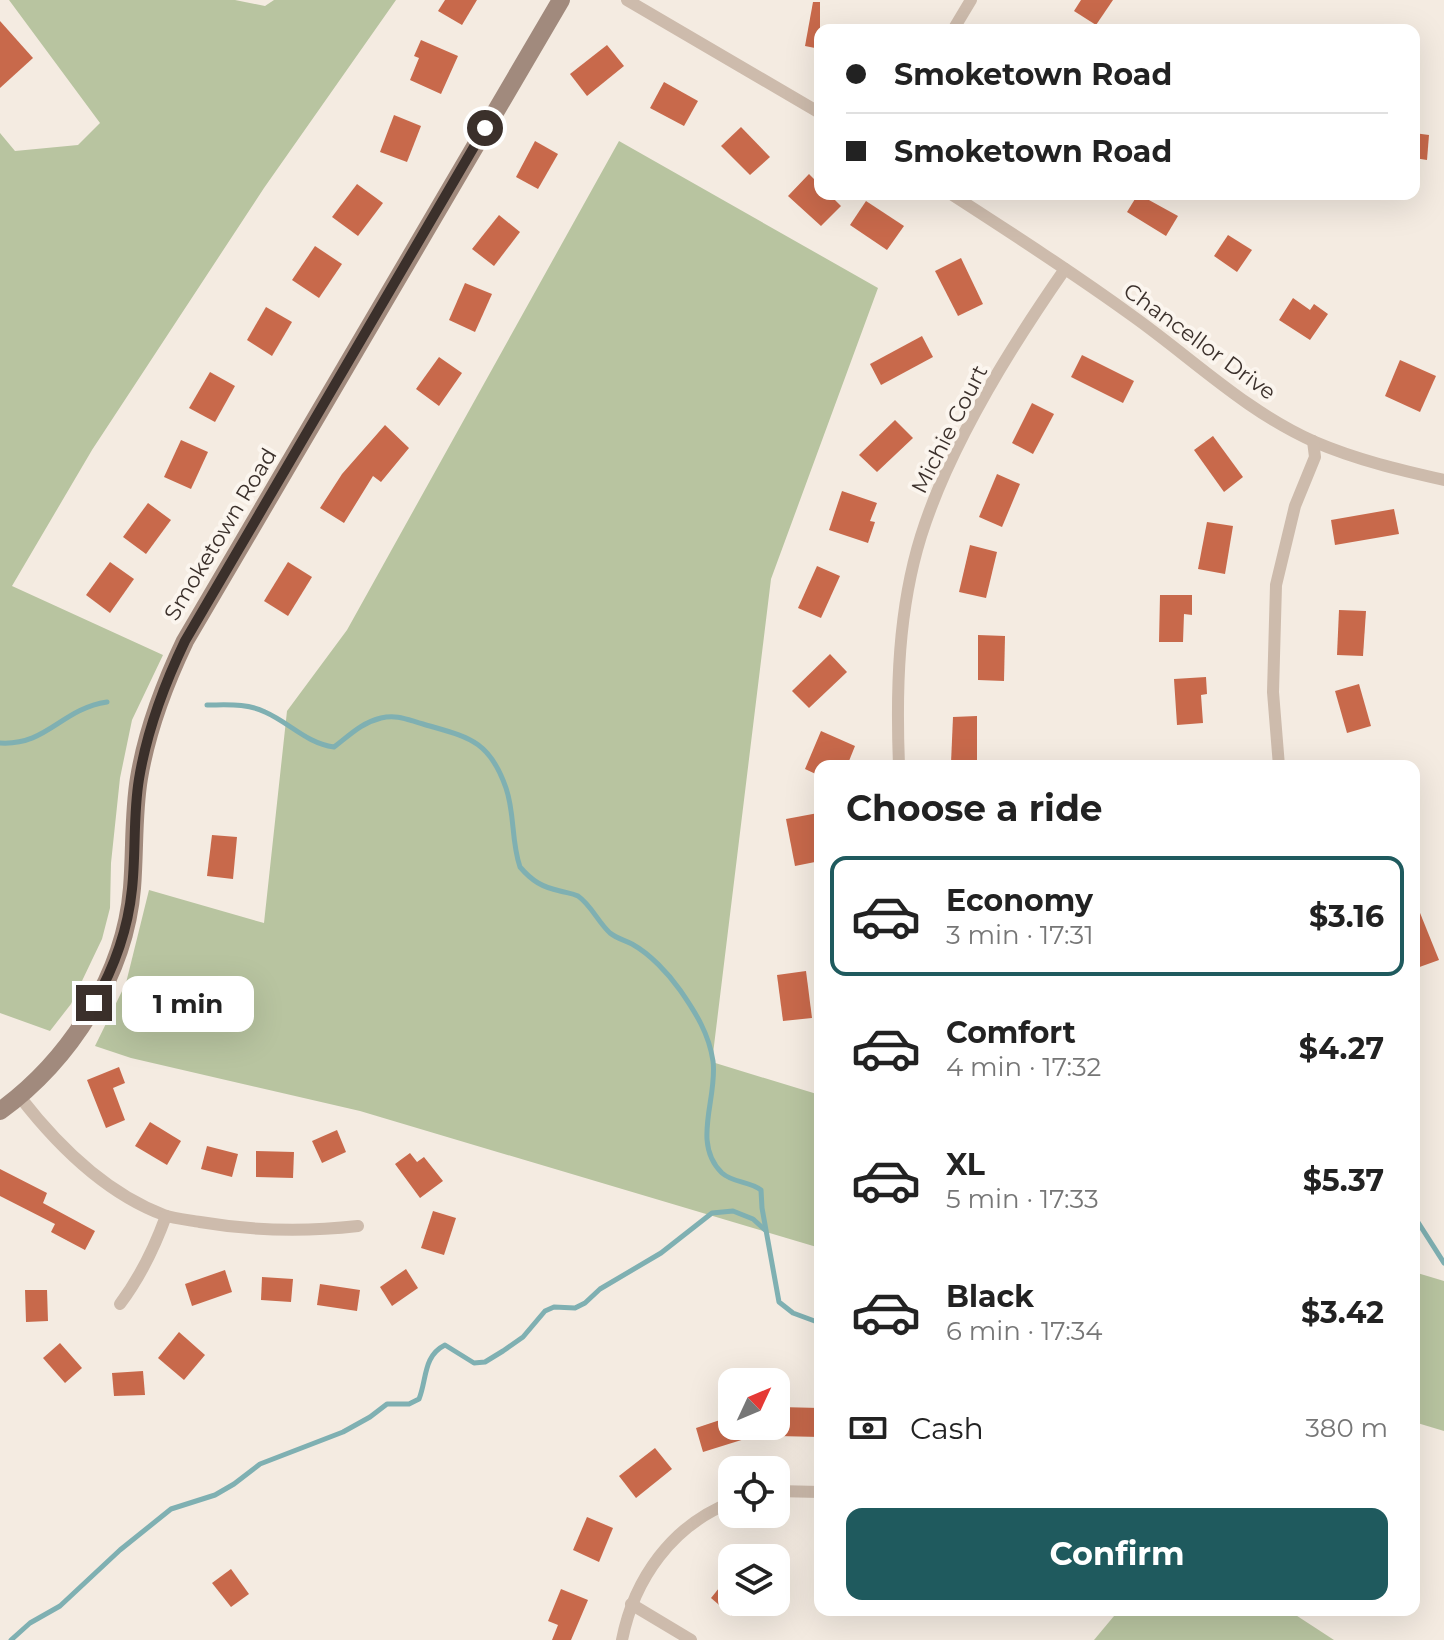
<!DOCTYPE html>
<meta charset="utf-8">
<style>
body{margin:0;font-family:Montserrat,sans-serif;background:#f2f2f2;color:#222;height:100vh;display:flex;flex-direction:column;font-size:30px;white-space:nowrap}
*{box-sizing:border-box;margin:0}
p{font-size:26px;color:#767676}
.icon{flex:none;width:44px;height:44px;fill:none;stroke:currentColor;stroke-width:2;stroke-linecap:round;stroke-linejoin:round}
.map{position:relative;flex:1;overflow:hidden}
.panel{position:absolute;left:814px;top:760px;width:606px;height:856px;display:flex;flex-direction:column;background:#fff;border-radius:16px;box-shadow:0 8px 32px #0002}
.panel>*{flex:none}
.top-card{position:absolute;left:814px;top:24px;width:606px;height:176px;border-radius:16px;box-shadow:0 8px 32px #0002;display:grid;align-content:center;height:176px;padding:0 32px;background:#fff}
.needle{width:52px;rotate:46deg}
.buttons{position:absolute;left:718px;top:1368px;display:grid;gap:16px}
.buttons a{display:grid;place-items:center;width:72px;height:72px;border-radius:16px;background:#fff;box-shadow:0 8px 32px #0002;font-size:40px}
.end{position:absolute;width:36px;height:36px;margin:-18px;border:10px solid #3b302b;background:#fff;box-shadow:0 0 0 4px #fff}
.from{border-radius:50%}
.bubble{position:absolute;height:56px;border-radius:16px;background:#fff;box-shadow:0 8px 32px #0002;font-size:26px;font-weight:700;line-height:56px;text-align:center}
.top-card b{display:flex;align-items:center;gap:28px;height:76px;font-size:30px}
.top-card b+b{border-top:2px solid #e0e0e0}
.top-card i{width:20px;height:20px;background:#222}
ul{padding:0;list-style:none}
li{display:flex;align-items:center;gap:24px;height:120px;margin:0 16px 12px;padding:0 16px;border:4px solid transparent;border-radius:16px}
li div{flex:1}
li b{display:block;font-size:30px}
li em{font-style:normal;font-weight:700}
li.selected{border-color:#1f5a5e}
li>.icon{width:72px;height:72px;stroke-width:1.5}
h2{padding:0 32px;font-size:36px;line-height:96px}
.pay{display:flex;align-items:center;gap:20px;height:88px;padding:0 32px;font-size:30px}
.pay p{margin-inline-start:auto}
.primary-button{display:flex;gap:16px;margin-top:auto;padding:16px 32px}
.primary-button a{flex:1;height:92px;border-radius:16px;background:#1f5a5e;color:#fff;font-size:32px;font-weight:700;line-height:92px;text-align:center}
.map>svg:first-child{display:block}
</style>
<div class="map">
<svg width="1444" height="1640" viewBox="0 0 1444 1640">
<rect width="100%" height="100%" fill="#f4ebe1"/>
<!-- green -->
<g fill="#b8c4a0">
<polygon points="9,0 235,0 265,6 274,0 396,0 264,188 92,450 12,586 163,655 132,720 120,778 111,863 110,908 102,939 71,1004 50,1031 0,1013 0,133 15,151 78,145 100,123"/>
<polygon points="619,141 878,288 771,579 712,1062 820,1095 820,1248 360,1111 131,1058 95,1046 126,983 149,890 264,923 287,711 347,630"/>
<polygon points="1414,1272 1444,1281 1444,1431 1414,1422"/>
<polygon points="1119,1610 1288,1610 1334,1640 1094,1640"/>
</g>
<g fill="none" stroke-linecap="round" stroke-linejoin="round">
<!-- stream -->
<g stroke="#7fb0b2" stroke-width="5">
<path d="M207,705C227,705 247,703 265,712C290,723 306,743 334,747C350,735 361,723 381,718C397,714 408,720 423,724C467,737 489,739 506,788C515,814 511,841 520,867C532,881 542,887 560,891C567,893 572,893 578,896C591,905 598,922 610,933C616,938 624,940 632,944C650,954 668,973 680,990C696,1013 709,1034 713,1061C718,1098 691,1143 722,1173C733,1183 749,1181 761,1190L762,1208L779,1302L793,1313L820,1323"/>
<path d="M0,743C47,746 61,709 107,702"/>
<polyline points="1414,1216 1444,1263"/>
<path d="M11,1640L30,1623L60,1606L120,1550L171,1509L215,1495L234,1484L260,1464L343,1432L370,1417L387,1404H409L419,1399C427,1379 423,1356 445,1345L474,1363L485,1362L503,1351L523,1337L545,1311L554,1307L575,1308L585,1303L600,1289L661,1253L712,1213L733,1211L753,1219L765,1230"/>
</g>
</g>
<!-- building -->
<g fill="#c8694b">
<polygon points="445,0 477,0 462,25 438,11"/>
<polygon points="1081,0 1113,0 1096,25 1074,11"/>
<polygon points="813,2 820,2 820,49 805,46"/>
<polygon points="0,21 33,58 0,88"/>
<polygon points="421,40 458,56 441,94 410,80 419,58 414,56"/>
<polygon points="607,45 624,66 587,96 570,74"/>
<polygon points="664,82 698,101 684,126 650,108"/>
<polygon points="394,115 421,126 407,162 380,152"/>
<polygon points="741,127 770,157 750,175 721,146"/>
<polygon points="1414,133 1429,135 1427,160 1414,158"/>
<polygon points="535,141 558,154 538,189 516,177"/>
<polygon points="809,174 820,185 820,194 829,194 841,206 821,226 788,196"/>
<polygon points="357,184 383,203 358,236 332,217"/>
<polygon points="1138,194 1178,216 1166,236 1127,212"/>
<polygon points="866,201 904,226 887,250 850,225"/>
<polygon points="499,215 520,232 494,266 472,249"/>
<polygon points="1228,235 1252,250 1237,272 1214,256"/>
<polygon points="315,246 342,264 319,298 292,280"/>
<polygon points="961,258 983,304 958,316 935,271"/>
<polygon points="465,283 492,294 475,332 449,320"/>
<polygon points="1293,298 1310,310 1314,304 1328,314 1310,340 1279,320"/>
<polygon points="266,307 292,322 272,356 247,340"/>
<polygon points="922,336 933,357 881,385 870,364"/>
<polygon points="1082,355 1134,381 1123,403 1071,377"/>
<polygon points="439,357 462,373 439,406 416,389"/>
<polygon points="1400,360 1436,376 1420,412 1385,396"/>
<polygon points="210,372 235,386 215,422 189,408"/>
<polygon points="1032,403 1054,414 1033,454 1012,443"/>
<polygon points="895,420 913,438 877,472 859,455"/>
<polygon points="385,425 409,448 381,482 373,476 344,523 320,508 342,474"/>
<polygon points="1213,436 1243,477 1224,492 1194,450"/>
<polygon points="181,440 208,452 191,489 164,477"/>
<polygon points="997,474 1020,484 1002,527 979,517"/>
<polygon points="842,491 877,503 870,521 875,522 868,543 829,530"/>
<polygon points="148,503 171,520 146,554 123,537"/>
<polygon points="1394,509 1399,534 1335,545 1331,520"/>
<polygon points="1207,522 1233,526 1225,574 1198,569"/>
<polygon points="970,545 997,552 986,598 959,592"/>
<polygon points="110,562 134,579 110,613 86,595"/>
<polygon points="288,562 312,577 288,616 264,601"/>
<polygon points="817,566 840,576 821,618 798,608"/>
<polygon points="1160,595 1192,595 1192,615 1184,614 1183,642 1159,642"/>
<polygon points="1339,610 1366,611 1363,656 1337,655"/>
<polygon points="978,635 1005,636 1004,681 978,680"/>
<polygon points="830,654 847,672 809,708 792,691"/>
<polygon points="1206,677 1207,694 1201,695 1203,723 1177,725 1174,679"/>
<polygon points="1359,684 1371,726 1347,733 1335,691"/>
<polygon points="977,716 977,763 951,763 953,717"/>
<polygon points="821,731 855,746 847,766 820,766 820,776 805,769"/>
<polygon points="818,813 820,861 795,866 786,819"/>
<polygon points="212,835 237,837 233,879 207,876"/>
<polygon points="1414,898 1439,960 1414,969"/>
<polygon points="806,971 812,1018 783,1021 777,975"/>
<polygon points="119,1067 125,1083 113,1088 125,1120 106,1128 87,1080"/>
<polygon points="150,1122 181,1141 167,1165 135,1146"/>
<polygon points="337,1130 346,1152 322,1163 312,1141"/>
<polygon points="207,1146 238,1154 232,1177 201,1169"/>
<polygon points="256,1151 294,1152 293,1178 256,1177"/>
<polygon points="410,1153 417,1162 424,1157 443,1181 420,1198 395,1164"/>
<polygon points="0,1169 47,1193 43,1203 95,1231 85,1250 51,1232 55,1224 0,1196"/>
<polygon points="433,1211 456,1218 444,1255 421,1248"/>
<polygon points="406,1269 418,1288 392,1306 380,1287"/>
<polygon points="225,1270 232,1292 192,1306 185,1284"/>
<polygon points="262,1277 293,1279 291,1302 261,1300"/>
<polygon points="320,1284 360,1290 357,1311 317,1305"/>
<polygon points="25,1290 47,1290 48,1321 26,1322"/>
<polygon points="179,1332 205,1355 184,1380 158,1358"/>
<polygon points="60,1343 82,1368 65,1383 43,1358"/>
<polygon points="143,1371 145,1395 114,1396 112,1373"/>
<polygon points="779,1407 820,1408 820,1437 778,1436"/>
<polygon points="732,1416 732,1426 748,1426 751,1437 703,1452 696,1428"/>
<polygon points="655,1448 672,1469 636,1498 619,1476"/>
<polygon points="587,1517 613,1528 599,1562 573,1550"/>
<polygon points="231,1569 249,1594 231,1607 212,1583"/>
<polygon points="732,1572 732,1616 711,1598"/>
<polygon points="561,1589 588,1600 571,1640 552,1640 558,1625 548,1621"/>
</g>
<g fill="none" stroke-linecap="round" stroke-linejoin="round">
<!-- street -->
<g stroke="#cdbbac" stroke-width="12">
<polyline points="627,0 820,113"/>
<polyline points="953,30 971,0"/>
<path d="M951,194C1013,234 1075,274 1134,317C1194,360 1247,412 1315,442C1357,460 1400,470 1444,480"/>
<path d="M899,766C896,689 898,610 921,536C950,444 1010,348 1065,269"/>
<polyline points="1279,766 1273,692 1276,585 1295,506 1315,457 1313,441"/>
<path d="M20,1097C58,1146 105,1193 164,1215C175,1219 189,1220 200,1222C253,1231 305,1232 358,1226"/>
<path d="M120,1304C141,1276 154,1249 166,1216"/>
<polyline points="776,1491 820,1492"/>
<polyline points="631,1604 691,1640"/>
<path d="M622,1640C634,1579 672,1525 732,1502"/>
</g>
<!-- secondary -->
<path stroke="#a18a7d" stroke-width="18" d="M0,1111C70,1060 125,975 132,888C135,851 133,814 139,778C147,730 164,685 185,641L561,0"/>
</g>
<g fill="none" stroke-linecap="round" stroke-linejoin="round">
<!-- route -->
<path stroke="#3b302b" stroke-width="10" d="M94,1003C114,968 128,929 132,889C136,852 133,815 139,779C147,730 164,685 185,641L485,128"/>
</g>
<g text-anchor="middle" stroke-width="8" stroke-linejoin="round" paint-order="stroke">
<!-- street labels -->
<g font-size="22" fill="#3b302b" stroke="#fbf5ee">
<text transform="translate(1200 341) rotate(36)" y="8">Chancellor Drive</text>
<text transform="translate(949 429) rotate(-63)" y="8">Michie Court</text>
<text transform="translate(220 534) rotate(-59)" y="8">Smoketown Road</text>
</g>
</g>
</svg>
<div class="buttons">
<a><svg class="needle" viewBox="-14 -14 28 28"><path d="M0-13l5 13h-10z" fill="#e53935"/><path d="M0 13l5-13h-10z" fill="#767676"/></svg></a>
<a><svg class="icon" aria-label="locate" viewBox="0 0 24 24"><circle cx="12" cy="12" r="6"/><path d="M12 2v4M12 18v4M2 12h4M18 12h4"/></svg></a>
<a><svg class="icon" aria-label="layers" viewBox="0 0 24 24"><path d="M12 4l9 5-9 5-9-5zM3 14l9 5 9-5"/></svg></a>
</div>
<i class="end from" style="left:485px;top:128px"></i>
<i class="end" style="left:94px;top:1003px"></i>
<div class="bubble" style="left:122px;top:976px;width:132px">1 min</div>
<div class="top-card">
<b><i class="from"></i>Smoketown Road</b>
<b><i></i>Smoketown Road</b>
</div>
<section class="panel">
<h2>Choose a ride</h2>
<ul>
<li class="selected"><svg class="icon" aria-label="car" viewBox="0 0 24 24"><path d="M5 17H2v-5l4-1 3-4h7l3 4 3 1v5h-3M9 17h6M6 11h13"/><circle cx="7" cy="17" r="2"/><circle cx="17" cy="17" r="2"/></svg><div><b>Economy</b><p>3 min · 17:31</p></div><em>$3.16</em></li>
<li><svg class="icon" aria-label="car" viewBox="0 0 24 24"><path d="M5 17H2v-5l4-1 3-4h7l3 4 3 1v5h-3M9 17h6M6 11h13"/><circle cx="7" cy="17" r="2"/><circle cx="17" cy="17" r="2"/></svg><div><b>Comfort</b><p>4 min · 17:32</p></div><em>$4.27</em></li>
<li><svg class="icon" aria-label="car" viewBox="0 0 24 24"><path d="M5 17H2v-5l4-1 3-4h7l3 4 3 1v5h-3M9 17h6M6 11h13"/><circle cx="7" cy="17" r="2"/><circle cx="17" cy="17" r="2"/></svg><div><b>XL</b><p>5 min · 17:33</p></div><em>$5.37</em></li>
<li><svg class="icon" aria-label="car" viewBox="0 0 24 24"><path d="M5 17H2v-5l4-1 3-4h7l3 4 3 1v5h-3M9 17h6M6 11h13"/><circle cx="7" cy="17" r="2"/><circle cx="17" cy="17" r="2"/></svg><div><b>Black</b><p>6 min · 17:34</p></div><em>$3.42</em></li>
</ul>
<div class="pay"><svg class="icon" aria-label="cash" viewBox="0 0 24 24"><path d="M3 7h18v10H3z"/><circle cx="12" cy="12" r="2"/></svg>Cash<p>380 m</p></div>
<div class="primary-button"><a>Confirm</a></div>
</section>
</div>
